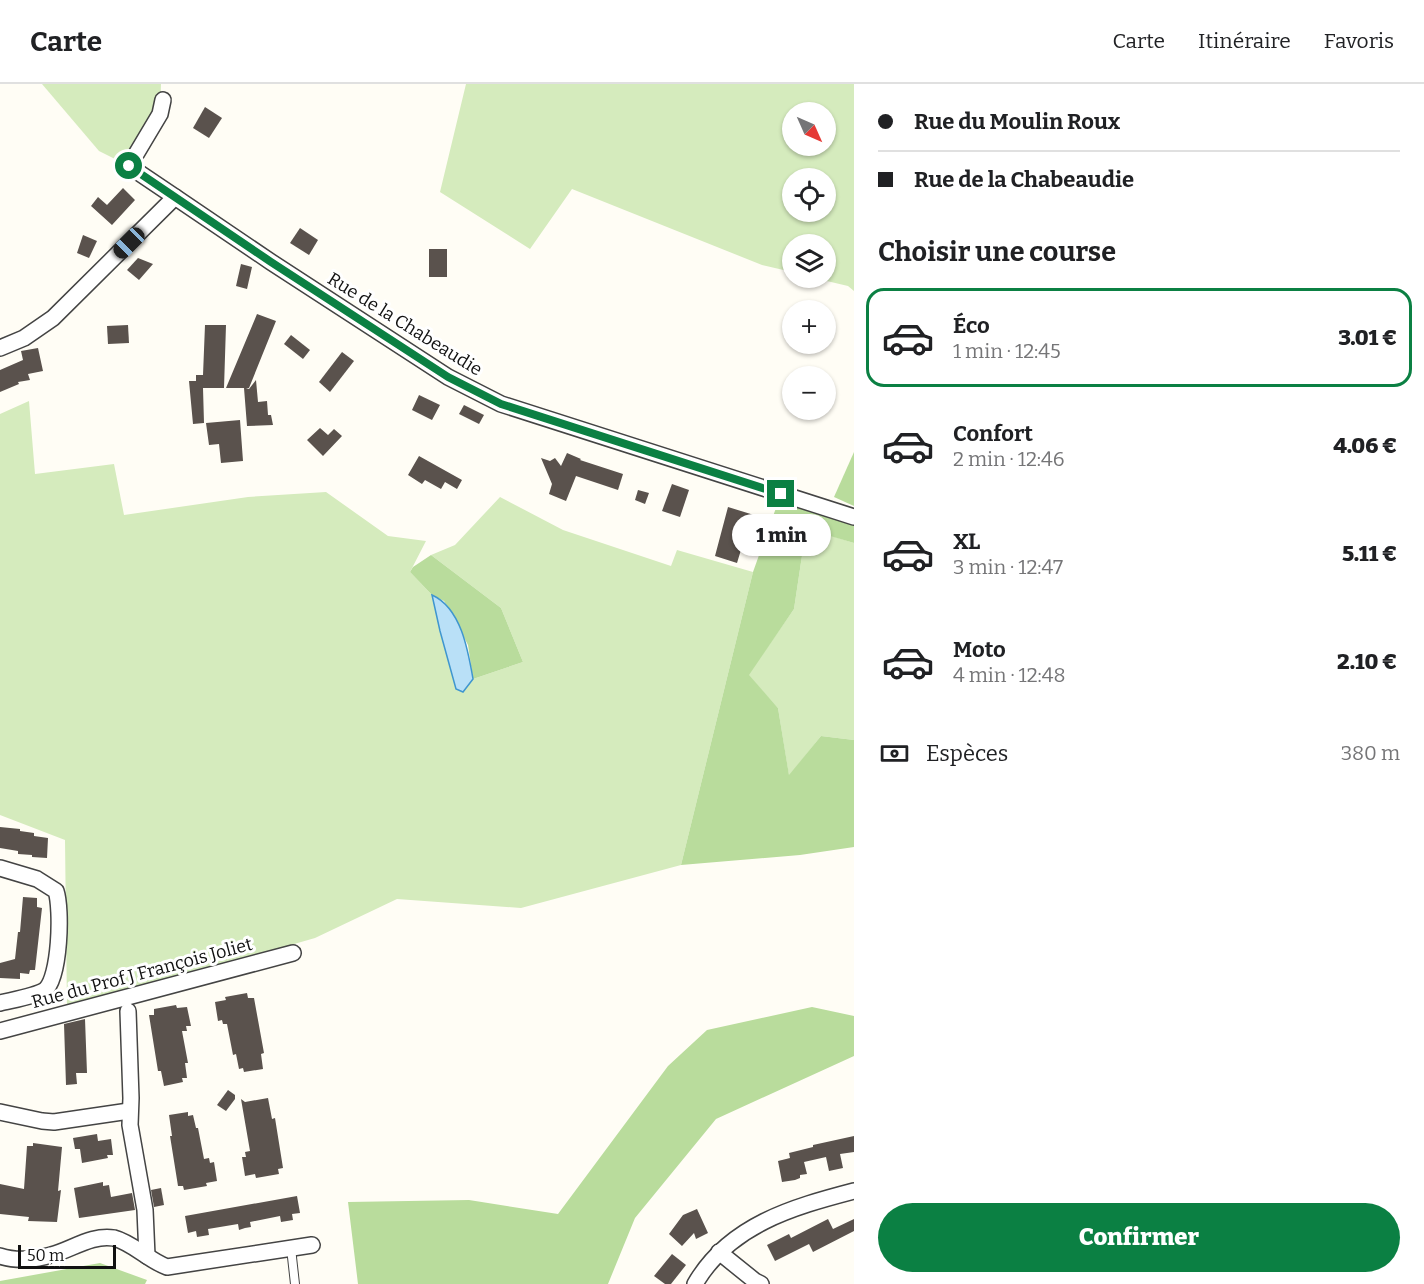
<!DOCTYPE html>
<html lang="fr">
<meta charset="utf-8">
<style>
body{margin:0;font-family:Bitter,serif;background:#f2f2f2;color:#202124;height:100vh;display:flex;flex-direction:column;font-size:22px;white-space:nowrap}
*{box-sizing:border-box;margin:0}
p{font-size:20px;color:#757577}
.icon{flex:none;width:33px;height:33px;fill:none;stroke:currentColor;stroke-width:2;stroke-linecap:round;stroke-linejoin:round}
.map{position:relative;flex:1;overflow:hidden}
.drawer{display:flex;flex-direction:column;background:#fff;width:570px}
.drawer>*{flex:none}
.top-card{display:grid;align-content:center;height:132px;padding:0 24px;background:#fff}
.needle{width:39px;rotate:135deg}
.tools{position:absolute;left:782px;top:18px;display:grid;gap:12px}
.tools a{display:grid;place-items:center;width:54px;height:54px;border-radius:50%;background:#fff;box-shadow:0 2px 4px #0004;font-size:30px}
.scale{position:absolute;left:18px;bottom:15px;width:98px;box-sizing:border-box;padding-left:6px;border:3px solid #111;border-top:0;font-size:16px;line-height:21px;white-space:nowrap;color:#111;-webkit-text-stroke:4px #fff;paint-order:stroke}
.end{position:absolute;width:27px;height:27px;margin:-14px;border:8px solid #0b8043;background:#fff;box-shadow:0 0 0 3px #fff}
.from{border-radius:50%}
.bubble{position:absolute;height:42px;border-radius:21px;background:#fff;box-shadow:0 2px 4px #0004;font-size:20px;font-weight:800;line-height:42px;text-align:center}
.car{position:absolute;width:18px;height:36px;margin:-18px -9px;border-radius:8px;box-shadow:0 0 4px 2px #0007;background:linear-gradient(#222 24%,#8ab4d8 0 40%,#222 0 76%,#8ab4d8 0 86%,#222 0)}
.top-card b{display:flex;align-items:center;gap:21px;height:57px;font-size:22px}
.top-card b+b{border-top:2px solid #e0e0e0}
.top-card i{width:15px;height:15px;background:#202124}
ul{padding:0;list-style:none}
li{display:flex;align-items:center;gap:18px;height:99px;margin:0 12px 9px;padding:0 12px;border:3px solid transparent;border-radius:18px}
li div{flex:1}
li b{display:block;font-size:22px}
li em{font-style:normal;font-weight:800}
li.current{border-color:#0b8043}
li>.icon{width:54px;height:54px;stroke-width:1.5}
h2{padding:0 24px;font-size:27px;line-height:72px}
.pay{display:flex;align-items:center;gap:15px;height:66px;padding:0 24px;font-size:22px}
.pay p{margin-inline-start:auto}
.primary-button{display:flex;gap:12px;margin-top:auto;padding:12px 24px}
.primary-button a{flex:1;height:69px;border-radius:36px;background:#0b8043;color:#fff;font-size:24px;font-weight:800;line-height:69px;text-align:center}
header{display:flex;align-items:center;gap:36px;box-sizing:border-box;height:84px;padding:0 30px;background:#fff;border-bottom:2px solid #e0e0e0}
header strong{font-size:28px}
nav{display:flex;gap:33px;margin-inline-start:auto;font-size:21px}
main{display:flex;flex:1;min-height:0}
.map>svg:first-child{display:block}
</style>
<header>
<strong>Carte</strong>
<nav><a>Carte</a><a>Itinéraire</a><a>Favoris</a></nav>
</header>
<main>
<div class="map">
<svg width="854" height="1200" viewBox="0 0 854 1200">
<rect width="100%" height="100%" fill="#fffdf5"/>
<!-- green -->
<g fill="#d5ebbd" fill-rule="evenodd">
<polygon points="42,0 161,0 160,30 129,82 99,67"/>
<path d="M466,0H854V207L848,202L814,194H825V160H792V188L762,181L572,105L530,165L440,108ZM825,28V62H792V28ZM825,94V128H792V94Z"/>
<polygon points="29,317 35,390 114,380 124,431 248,413 326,408 388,452 426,457 410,488 432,511 440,547 456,604 463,608 473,595 523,578 501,524 431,471 455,461 500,413 563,446 671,482 677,466 753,488 681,781 521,824 397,815 315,854 67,925 65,756 0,731 0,330"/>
<polygon points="810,445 854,459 854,656 821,652 789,692 778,624 748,591 794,525 803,465"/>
</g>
<!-- forest -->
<g fill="#b9dc9c">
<polygon points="854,368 854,422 834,413"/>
<polygon points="781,410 854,433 854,459 810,446 803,465 794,525 749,591 778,624 789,691 821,652 854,656 854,763 800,771 681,781 753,488"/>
<polygon points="431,471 501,524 523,578 473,595 468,561 453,532 444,517 432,511 410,488 413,483"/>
<polygon points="812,923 854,932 854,972 716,1035 635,1134 608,1200 358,1200 348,1118 469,1116 558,1130 668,982 707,946"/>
<polygon points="100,1179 147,1196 145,1200 0,1200 0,1197"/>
</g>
<!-- water -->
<path fill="#b9e0f7" stroke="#3f96cf" stroke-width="1.5" d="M432,511C461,524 468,566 473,595L463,608L456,605L440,547Z"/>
<!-- building -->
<g fill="#5a524d">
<polygon points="205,23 222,34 209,54 193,44"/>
<polygon points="123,104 135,116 112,141 91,122 98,113 107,121"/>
<polygon points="300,144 318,156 309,171 290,159"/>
<polygon points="83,151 97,157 89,174 77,169"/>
<rect x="429" y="165" width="18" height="28"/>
<polygon points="138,174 153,180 139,196 127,186"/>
<polygon points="241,180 252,183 247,205 236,202"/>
<polygon points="257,230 276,237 249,304 246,304 249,305 256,296 258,318 267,317 268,331 271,331 273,341 247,342 244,304 226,304"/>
<polygon points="128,241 129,259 108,260 107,242"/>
<polygon points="205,241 226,241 224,304 203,304 204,339 193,340 189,297 196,297 196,291 203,291"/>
<polygon points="291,251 310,266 303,275 284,260"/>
<polygon points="38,264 43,287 28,290 30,296 18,298 19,300 0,308 0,286 23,276 21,267"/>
<polygon points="342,268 354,277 330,308 319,298"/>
<polygon points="419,311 440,321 432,336 412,326"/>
<polygon points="464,321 484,331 479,340 459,330"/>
<polygon points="240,336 243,377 221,379 219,360 209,361 206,339"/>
<polygon points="320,344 328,351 334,345 342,352 323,372 307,356"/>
<polygon points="567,369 581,375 580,376 623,390 618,406 576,392 566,417 549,410 552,400 541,374 550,377 555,374 561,382"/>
<polygon points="419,372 462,396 457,405 445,398 441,405 425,396 422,400 408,391"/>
<polygon points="672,400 689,406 680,433 662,427"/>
<polygon points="638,406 649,409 645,420 635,416"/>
<polygon points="728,423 754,431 749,447 747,446 737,479 715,472"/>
<polygon points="0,743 20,745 20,747 34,749 34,752 48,754 47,774 32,773 32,771 18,770 18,767 0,764"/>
<polygon points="23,813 37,814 37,823 42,824 35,886 30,886 29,890 20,889 20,895 0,894 0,879 15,875 18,848 20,848"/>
<polygon points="247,909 248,914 254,914 264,969 261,970 263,985 244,988 243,984 239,985 236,970 233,971 227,940 223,940 222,936 218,937 215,918 226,916 225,913"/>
<polygon points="176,921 177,924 187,923 191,942 186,942 187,947 182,947 188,979 185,979 187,994 182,994 183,998 164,1002 161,987 158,987 149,931 154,931 154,925"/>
<polygon points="85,935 87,989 76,989 77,1000 66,1001 64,940"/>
<polygon points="228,1006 235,1011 235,1015 226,1027 217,1021"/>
<polygon points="268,1014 272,1035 275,1034 283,1084 278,1085 279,1090 256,1094 255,1090 245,1092 242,1073 246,1073 245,1068 250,1067 241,1015 245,1018"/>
<polygon points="188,1028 188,1032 193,1031 196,1044 198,1044 204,1075 209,1074 210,1079 214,1078 217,1097 206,1099 207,1102 184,1106 183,1102 178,1102 170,1052 172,1052 169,1031"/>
<polygon points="97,1050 98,1057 111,1055 113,1071 107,1071 108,1074 82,1079 80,1065 75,1065 73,1054"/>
<polygon points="854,1052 854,1068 840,1070 843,1084 829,1087 826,1073 804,1078 807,1090 800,1091 800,1094 795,1096 782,1098 778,1077 790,1074 789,1069 813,1063 813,1061"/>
<polygon points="33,1059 62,1063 58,1107 61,1106 57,1138 28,1137 29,1133 0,1130 0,1100 24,1105 27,1062 33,1062"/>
<polygon points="103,1098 103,1102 109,1101 111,1113 132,1109 135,1126 79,1134 74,1104"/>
<polygon points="161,1104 164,1121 154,1123 151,1106"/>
<polygon points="297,1112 300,1129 292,1130 293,1136 281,1138 280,1132 250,1138 251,1143 245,1144 239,1146 238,1140 208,1145 209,1151 197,1153 196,1147 188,1149 185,1132"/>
<polygon points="697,1125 708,1149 696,1155 694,1149 682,1162 669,1150 683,1131"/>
<polygon points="828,1135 833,1145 854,1135 854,1147 813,1168 809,1160 775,1177 767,1161 789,1150 791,1154"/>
<polygon points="672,1170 686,1181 671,1200 665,1200 654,1192"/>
</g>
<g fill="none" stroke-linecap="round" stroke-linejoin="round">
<defs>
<polyline id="lane" points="291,1164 295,1200"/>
<g id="street">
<polyline points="163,16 160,30 129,82 175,113"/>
<polyline points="0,264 24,254 53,234 175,113 271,178 448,293 501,320 854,433"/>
<path d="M0,784L37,795L56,807C62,825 60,894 45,906C36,912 12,916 0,919"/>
<polyline points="128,927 131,1014 130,1041 145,1126 147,1172"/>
<polyline points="0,947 293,869"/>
<polyline points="0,1028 42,1037 54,1038 129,1027"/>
<polyline points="719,1168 755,1197 761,1200"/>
<path d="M0,1172C15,1177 35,1176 51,1171C71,1166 92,1150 114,1154C133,1159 148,1176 167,1183L312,1161"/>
<path d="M695,1200C729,1141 793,1123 854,1107"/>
</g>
</defs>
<!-- lane casing -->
<use href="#lane" stroke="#444" stroke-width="10"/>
<!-- street casing -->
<use href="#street" stroke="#444" stroke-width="18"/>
<!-- lane -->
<use href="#lane" stroke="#fff" stroke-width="8"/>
<!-- street -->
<use href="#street" stroke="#fff" stroke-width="15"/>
</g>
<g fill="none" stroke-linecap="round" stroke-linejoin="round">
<!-- route -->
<polyline stroke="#0b8043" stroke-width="8" points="129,82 271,178 448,293 501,320 781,410"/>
</g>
<g text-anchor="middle" stroke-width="6" stroke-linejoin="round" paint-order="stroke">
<!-- street labels -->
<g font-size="18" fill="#111" stroke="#fff">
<text transform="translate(405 240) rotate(32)" y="6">Rue de la Chabeaudie</text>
<text transform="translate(142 889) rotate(-15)" y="6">Rue du Prof J François Joliet</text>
</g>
</g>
</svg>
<div class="tools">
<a><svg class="needle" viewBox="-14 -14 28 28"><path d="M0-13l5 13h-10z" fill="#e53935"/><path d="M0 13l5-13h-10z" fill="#757577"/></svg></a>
<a><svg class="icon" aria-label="locate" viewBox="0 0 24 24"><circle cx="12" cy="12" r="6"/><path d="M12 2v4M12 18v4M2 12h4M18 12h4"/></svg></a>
<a><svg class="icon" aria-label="layers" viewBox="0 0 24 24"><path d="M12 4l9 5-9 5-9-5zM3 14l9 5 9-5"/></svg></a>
<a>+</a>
<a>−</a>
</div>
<div class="scale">50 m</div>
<i class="end from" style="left:129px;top:82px"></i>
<i class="end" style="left:781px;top:410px"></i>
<div class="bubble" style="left:732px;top:430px;width:99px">1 min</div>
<i class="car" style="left:129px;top:159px;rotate:225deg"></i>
</div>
<section class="drawer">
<div class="top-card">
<b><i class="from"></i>Rue du Moulin Roux</b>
<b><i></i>Rue de la Chabeaudie</b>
</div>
<h2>Choisir une course</h2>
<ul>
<li class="current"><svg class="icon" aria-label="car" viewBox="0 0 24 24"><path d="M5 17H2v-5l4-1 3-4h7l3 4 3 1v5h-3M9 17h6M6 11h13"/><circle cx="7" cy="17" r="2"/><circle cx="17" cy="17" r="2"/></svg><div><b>Éco</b><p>1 min · 12:45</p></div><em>3.01 €</em></li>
<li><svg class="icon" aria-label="car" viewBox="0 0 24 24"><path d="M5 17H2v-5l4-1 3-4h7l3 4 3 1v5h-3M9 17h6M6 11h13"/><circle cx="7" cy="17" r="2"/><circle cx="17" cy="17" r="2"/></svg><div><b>Confort</b><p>2 min · 12:46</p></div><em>4.06 €</em></li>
<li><svg class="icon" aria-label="car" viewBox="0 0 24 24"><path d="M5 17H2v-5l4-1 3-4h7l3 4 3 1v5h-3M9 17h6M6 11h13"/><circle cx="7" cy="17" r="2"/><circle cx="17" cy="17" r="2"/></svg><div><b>XL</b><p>3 min · 12:47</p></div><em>5.11 €</em></li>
<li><svg class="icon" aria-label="car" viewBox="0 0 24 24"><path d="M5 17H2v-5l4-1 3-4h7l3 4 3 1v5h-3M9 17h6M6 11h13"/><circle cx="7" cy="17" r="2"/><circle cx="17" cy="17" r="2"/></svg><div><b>Moto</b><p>4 min · 12:48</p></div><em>2.10 €</em></li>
</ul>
<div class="pay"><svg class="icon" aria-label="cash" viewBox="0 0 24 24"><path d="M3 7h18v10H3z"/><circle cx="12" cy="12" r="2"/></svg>Espèces<p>380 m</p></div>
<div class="primary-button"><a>Confirmer</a></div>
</section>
</main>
